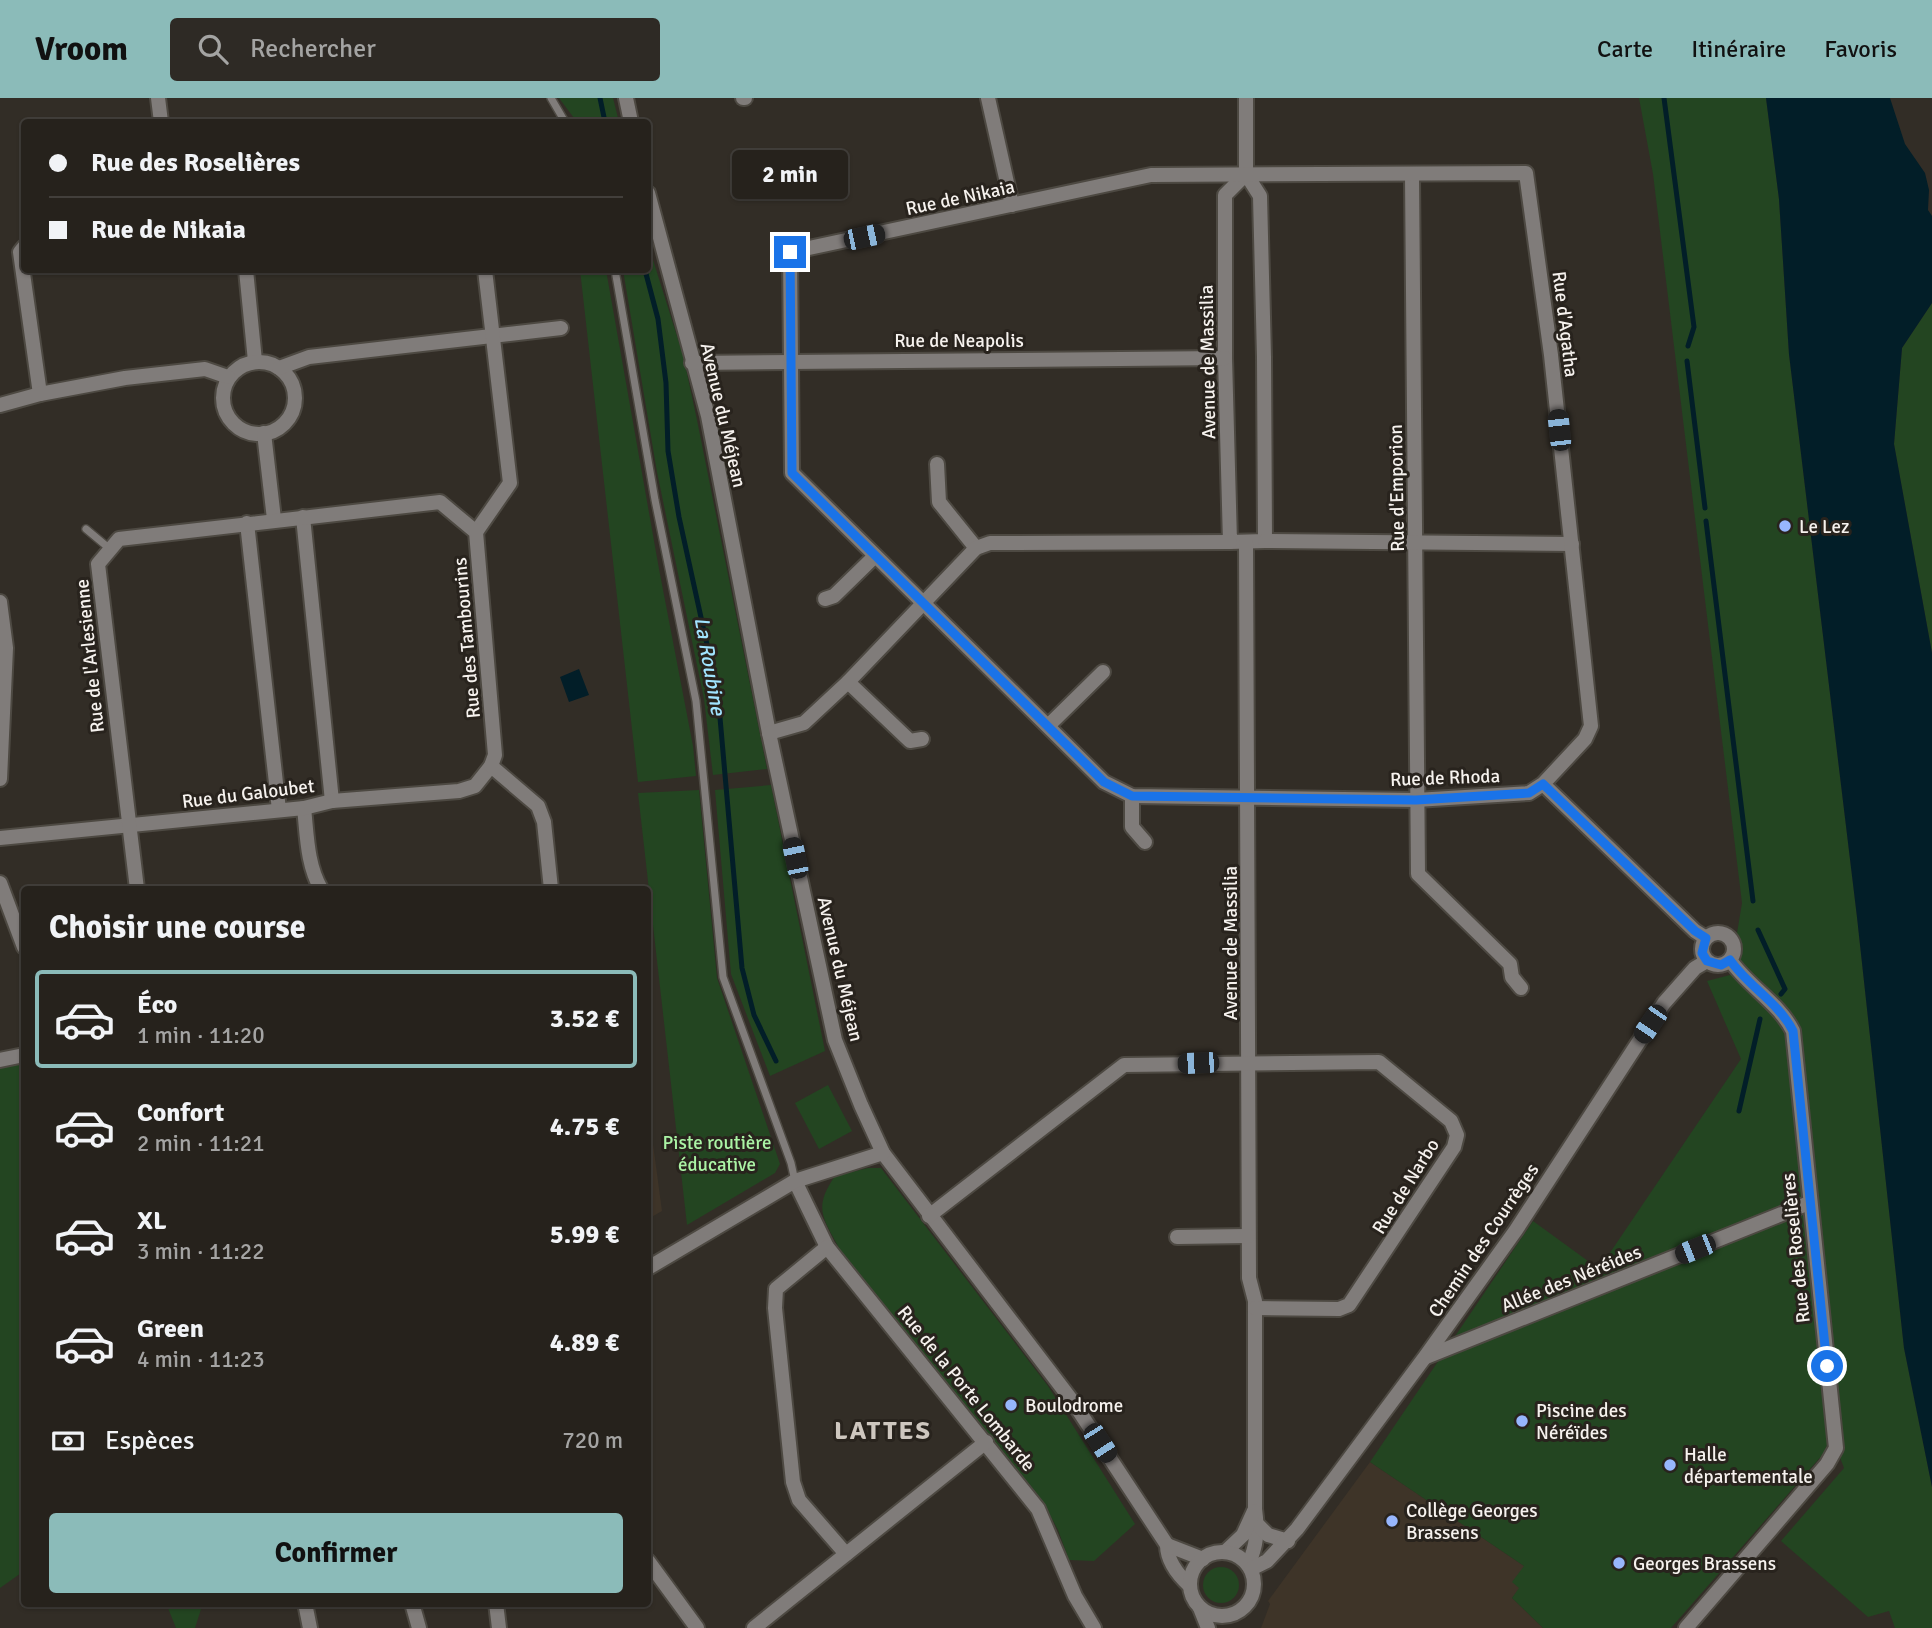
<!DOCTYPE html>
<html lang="fr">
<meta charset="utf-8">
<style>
body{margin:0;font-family:Signika,sans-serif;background:#2e2a25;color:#f1f3f6;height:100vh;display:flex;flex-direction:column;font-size:26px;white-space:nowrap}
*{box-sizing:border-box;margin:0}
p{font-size:23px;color:#a4a4a3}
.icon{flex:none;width:38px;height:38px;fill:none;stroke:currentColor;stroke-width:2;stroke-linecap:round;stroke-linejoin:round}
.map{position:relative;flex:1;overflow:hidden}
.side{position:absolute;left:21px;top:788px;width:630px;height:721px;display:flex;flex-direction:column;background:#26221c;border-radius:7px;box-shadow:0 2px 5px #0004,0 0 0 2px #423f3b}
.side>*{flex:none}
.top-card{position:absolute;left:21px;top:21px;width:630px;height:154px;border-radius:7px;box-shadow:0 2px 5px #0004,0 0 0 2px #423f3b;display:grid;align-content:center;height:154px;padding:0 28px;background:#26221c}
.end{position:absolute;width:32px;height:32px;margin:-16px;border:9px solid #1a73e8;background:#fff;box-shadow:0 0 0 4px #fff}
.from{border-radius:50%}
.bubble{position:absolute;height:49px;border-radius:7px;background:#26221c;box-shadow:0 2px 5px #0004,0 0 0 2px #423f3b;font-size:23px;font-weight:700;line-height:49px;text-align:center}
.car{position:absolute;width:21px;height:42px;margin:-21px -10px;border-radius:9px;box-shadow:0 0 5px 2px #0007;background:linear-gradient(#222 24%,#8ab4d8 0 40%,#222 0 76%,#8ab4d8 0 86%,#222 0)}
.top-card b{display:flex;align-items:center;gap:24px;height:66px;font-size:26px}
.top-card b+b{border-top:2px solid #423f3b}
.top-card i{width:18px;height:18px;background:#f1f3f6}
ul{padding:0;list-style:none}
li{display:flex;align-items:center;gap:21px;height:98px;margin:0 14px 10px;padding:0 14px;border:4px solid transparent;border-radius:7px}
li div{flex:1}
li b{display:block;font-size:26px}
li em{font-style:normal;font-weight:700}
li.on{border-color:#8bbbb9}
li>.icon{width:63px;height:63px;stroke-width:1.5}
h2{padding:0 28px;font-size:32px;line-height:84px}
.pay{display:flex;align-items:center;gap:18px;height:77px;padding:0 28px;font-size:26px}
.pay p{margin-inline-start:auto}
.primary-button{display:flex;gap:14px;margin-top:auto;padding:14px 28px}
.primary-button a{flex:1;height:80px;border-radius:7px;background:#8bbbb9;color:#111;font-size:28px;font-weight:700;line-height:80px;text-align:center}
header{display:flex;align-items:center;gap:42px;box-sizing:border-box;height:98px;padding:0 35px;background:#8bbbb9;color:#111}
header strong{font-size:33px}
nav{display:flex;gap:38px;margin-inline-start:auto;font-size:24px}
.search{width:490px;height:63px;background:#2e2a25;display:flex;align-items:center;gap:18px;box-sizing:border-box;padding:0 24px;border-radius:7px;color:#a4a4a3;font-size:26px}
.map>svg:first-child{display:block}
</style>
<header>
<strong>Vroom</strong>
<div class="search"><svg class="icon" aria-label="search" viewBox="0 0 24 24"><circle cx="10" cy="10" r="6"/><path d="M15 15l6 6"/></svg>Rechercher</div>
<nav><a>Carte</a><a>Itinéraire</a><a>Favoris</a></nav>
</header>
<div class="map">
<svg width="1932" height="1530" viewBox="0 0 1932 1530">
<rect width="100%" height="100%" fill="#322d26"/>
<!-- built -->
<g fill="#3e3428">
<polygon points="653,1046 662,1113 648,1121 648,1047"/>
<polygon points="1370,1364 1524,1468 1520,1490 1512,1500 1543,1530 1261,1530 1270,1506 1268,1503"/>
</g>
<!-- green -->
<g fill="#234521">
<polygon points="559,0 613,0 619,24 577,24"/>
<polygon points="1639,0 1766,0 1779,101 1789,256 1857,819 1904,1250 1932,1389 1932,1530 1895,1530 1889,1513 1868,1519 1781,1443 1844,1370 1831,1336 1824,1355 1671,1530 1543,1530 1512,1500 1519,1490 1512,1484 1524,1468 1370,1364 1533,1123 1599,1171 1741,961 1707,883 1730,877 1742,805 1653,76"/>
<polygon points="648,146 683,257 697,322 767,671 713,677 704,601 657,374 623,172 648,172"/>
<polygon points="580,172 606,172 659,471 693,648 696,678 638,684"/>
<polygon points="1932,205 1932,555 1894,346 1902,250"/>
<polygon points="771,687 825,953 770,978 731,876 715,692"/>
<polygon points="699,692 717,880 780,1066 775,1075 687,1127 638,695"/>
<polygon points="24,965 24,1473 0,1490 0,970"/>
<polygon points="828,987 852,1033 819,1051 795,1005"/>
<path d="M868,1070H881L1048,1288L1135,1426L1094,1463L1069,1462L1058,1432L1042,1402L840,1152C824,1121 812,1111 835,1078Z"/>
<circle cx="1221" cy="1487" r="18"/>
<polygon points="166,1505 203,1505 195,1530 176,1530"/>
</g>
<!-- water -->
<g fill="#021e28">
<polygon points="1766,0 1890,0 1905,46 1925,75 1929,92 1928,112 1932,118 1932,205 1902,250 1894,346 1932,555 1932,1389 1904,1250 1857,819 1789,256 1779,101"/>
<polygon points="579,571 589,597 569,604 560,579"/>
</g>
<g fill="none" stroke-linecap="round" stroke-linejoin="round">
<!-- stream -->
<g stroke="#021e28" stroke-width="5">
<polyline points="600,0 605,24"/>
<polyline points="1664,0 1694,229 1688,248"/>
<polyline points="645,172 658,221 666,285 668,353 679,419 718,597 742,870 754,917 776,963"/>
<polyline points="1687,263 1705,410"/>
<polyline points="1706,423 1753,803"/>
<polyline points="1758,832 1785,891 1781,896"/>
<polyline points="1739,1013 1760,921"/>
</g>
<defs>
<g id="lane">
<polyline points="551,0 565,24"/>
<polyline points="615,172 655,402 696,603 723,879 791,1065 795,1083"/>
<polyline points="86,431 110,451"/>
</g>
<g id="street">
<polyline points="158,0 161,24"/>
<polyline points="626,0 631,24"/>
<polyline points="743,0 745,0"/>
<polyline points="988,0 1012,107"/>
<polyline points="1246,0 1246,76 1260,98 1264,259 1265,443 1230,444 1225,260 1225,97 1246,76"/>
<polyline points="1412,77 1418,776 1510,866 1512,879 1521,890"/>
<path d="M648,95L708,318L769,635L835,942L861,1007L883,1055L1073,1304L1167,1447C1167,1463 1178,1477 1190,1488"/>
<polyline points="24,149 20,154 40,296"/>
<polyline points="246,172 255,263"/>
<circle cx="259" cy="300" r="36"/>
<polyline points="692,265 1225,260"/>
<polyline points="279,270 309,259 561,230"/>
<polyline points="0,307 40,296 125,280 205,271 228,279"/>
<polyline points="264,335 274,421"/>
<polyline points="937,366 939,404 976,450"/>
<polyline points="303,419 332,703"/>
<polyline points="247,425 279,712"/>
<polyline points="476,434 510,385 485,172"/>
<polyline points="1265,443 1572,446"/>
<path d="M1246,445L1249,1180L1255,1203V1411C1258,1432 1257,1448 1248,1467"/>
<polyline points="825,501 834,498 875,458"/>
<polyline points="0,504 6,550 0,681"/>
<polyline points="848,584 910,643 922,641"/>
<polyline points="1049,627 1103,574"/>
<polyline points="769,635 804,625 848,584 976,450 990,445 1230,444"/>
<polyline points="1543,686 1585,641 1591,628 1551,257 1526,75 1151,77 790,154 792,375 1104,684 1132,698 1416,702 1529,695 1543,686 1695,833 1706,840"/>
<polyline points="1132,698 1132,729 1145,744"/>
<path d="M304,710C307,737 307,767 321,791"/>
<polyline points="0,740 304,710 332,703 459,693 475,688 491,668"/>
<polyline points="0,785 24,849"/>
<polyline points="137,791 98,466 119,441 440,404 476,434 495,657 491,668 538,708 544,724 551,791"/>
<circle cx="1718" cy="851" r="16"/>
<polyline points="0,962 24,957"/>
<polyline points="795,1083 827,1149 1038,1411 1075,1498 1094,1530"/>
<polyline points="929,1118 1124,967 1379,964 1451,1023 1457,1037 1454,1049 1349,1207 1339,1211 1255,1210"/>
<polyline points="1177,1139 1248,1138"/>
<polyline points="827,1149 776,1191 775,1210 793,1384 799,1402 846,1456"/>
<polyline points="648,1170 795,1083 883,1055"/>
<polyline points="1426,1259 1809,1105"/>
<polyline points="1257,1426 1268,1437 1288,1443"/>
<polyline points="1167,1447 1203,1461"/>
<polyline points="1225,1454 1243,1437 1254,1413"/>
<circle cx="1222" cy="1486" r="32"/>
<polyline points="648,1463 697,1530"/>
<polyline points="1251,1471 1267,1463 1297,1431 1425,1259 1516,1132 1664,905 1695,870 1707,863"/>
<polyline points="305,1505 310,1530"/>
<polyline points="412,1505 419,1530"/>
<polyline points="496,1505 499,1530"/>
<polyline points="1200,1510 1208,1530"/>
<polyline points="754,1530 986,1344"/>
<path d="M1686,1530L1827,1366L1836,1350L1793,933C1779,905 1748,888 1730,862"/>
</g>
</defs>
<!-- lane casing -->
<use href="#lane" stroke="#4d4942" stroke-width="10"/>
<!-- street casing -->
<use href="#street" stroke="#4d4942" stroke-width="18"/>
<!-- lane -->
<use href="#lane" stroke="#807c7a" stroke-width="7"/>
<!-- street -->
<use href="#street" stroke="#807c7a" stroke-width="14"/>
</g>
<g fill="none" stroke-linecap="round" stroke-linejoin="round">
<!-- route -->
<path stroke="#1a73e8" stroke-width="9" d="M790,154L792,375L1104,684L1132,698L1416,702L1529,695L1543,686L1695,833L1706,840L1702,855L1707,863L1721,867L1730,862C1748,888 1779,905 1793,933L1827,1268"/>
</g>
<!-- markers -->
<g fill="#97b6fd" stroke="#28231d" stroke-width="2.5">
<circle cx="1785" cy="428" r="7"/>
<circle cx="1011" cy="1307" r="7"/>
<circle cx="1522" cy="1323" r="7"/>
<circle cx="1670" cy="1367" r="7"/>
<circle cx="1392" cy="1423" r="7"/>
<circle cx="1619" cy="1465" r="7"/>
</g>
<g text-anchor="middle" stroke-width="6" stroke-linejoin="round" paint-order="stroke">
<!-- street labels -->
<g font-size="19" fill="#f6f2ee" stroke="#28231d">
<text transform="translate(960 99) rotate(-12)" y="7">Rue de Nikaia</text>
<text transform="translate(1566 226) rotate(83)" y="7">Rue d'Agatha</text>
<text x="959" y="249">Rue de Neapolis</text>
<text transform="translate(1207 264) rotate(-91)" y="7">Avenue de Massilia</text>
<text transform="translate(724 317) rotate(77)" y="7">Avenue du Méjean</text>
<text transform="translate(1396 390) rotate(-91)" y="7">Rue d'Emporion</text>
<text transform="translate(466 540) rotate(-95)" y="7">Rue des Tambourins</text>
<text transform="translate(89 558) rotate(-96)" y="7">Rue de l'Arlesienne</text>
<text transform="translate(1445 679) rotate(-2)" y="7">Rue de Rhoda</text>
<text transform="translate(248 695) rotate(-7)" y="7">Rue du Galoubet</text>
<text transform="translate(1230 845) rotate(-90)" y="7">Avenue de Massilia</text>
<text transform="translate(841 871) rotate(77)" y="7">Avenue du Méjean</text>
<text transform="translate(1405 1088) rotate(-58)" y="7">Rue de Narbo</text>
<text transform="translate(1483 1142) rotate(-56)" y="7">Chemin des Courrèges</text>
<text transform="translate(1795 1150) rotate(-96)" y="7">Rue des Roselières</text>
<text transform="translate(1571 1180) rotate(-22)" y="7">Allée des Néréides</text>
<text transform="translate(967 1290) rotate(51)" y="7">Rue de la Porte Lombarde</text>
</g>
<!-- poi labels -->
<g font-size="19" fill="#f6f2ee" stroke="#28231d" text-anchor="start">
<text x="1799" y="435">Le Lez</text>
<text x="1025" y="1314">Boulodrome</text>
<text x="1536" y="1319">Piscine des<tspan x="1536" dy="22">Néréïdes</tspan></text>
<text x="1684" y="1363">Halle<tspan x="1684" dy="22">départementale</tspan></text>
<text x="1406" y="1419">Collège Georges<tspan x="1406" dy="22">Brassens</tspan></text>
<text x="1633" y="1472">Georges Brassens</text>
</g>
<!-- park labels -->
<g font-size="19" fill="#abf4a5" stroke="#28231d">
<text x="717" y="1051">Piste routière<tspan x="717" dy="22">éducative</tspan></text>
</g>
<!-- water labels -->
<g font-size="21" font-style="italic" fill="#a1e4ff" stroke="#28231d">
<text transform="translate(710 568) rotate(80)" y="7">La Roubine</text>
</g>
<!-- district labels -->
<g font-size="26" font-weight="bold" letter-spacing="2" fill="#cec7bf" stroke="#28231d">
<text x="883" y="1341">LATTES</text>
</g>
</g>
</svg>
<i class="end from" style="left:1827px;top:1268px"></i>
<i class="end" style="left:790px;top:154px"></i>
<div class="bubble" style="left:732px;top:52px;width:116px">2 min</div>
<i class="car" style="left:864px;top:139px;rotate:78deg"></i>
<i class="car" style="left:1559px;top:332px;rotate:354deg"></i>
<i class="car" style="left:795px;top:760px;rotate:348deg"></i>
<i class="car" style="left:1650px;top:926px;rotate:214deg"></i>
<i class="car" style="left:1198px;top:965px;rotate:268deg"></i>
<i class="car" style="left:1695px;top:1151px;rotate:248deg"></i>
<i class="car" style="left:1100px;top:1345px;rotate:147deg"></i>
<div class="top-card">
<b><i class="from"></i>Rue des Roselières</b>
<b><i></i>Rue de Nikaia</b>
</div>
<section class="side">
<h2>Choisir une course</h2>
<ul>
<li class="on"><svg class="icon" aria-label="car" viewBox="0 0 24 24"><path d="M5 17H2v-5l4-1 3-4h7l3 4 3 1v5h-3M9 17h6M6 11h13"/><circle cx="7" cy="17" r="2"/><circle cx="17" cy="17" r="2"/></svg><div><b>Éco</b><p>1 min · 11:20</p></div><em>3.52 €</em></li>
<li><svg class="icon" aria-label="car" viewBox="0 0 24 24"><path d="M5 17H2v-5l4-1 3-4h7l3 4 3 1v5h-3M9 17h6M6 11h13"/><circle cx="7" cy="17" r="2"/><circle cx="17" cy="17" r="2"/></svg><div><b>Confort</b><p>2 min · 11:21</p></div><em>4.75 €</em></li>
<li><svg class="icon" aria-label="car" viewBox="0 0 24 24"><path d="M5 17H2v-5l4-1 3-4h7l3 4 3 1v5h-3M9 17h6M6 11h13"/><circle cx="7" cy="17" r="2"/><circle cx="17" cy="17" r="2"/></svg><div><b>XL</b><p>3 min · 11:22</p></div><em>5.99 €</em></li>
<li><svg class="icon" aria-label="car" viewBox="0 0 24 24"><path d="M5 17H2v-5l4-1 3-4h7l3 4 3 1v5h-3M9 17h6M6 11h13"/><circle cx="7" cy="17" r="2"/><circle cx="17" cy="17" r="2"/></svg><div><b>Green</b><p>4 min · 11:23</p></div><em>4.89 €</em></li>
</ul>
<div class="pay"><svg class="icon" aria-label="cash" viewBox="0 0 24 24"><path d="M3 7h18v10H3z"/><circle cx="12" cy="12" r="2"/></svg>Espèces<p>720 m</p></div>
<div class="primary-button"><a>Confirmer</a></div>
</section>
</div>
